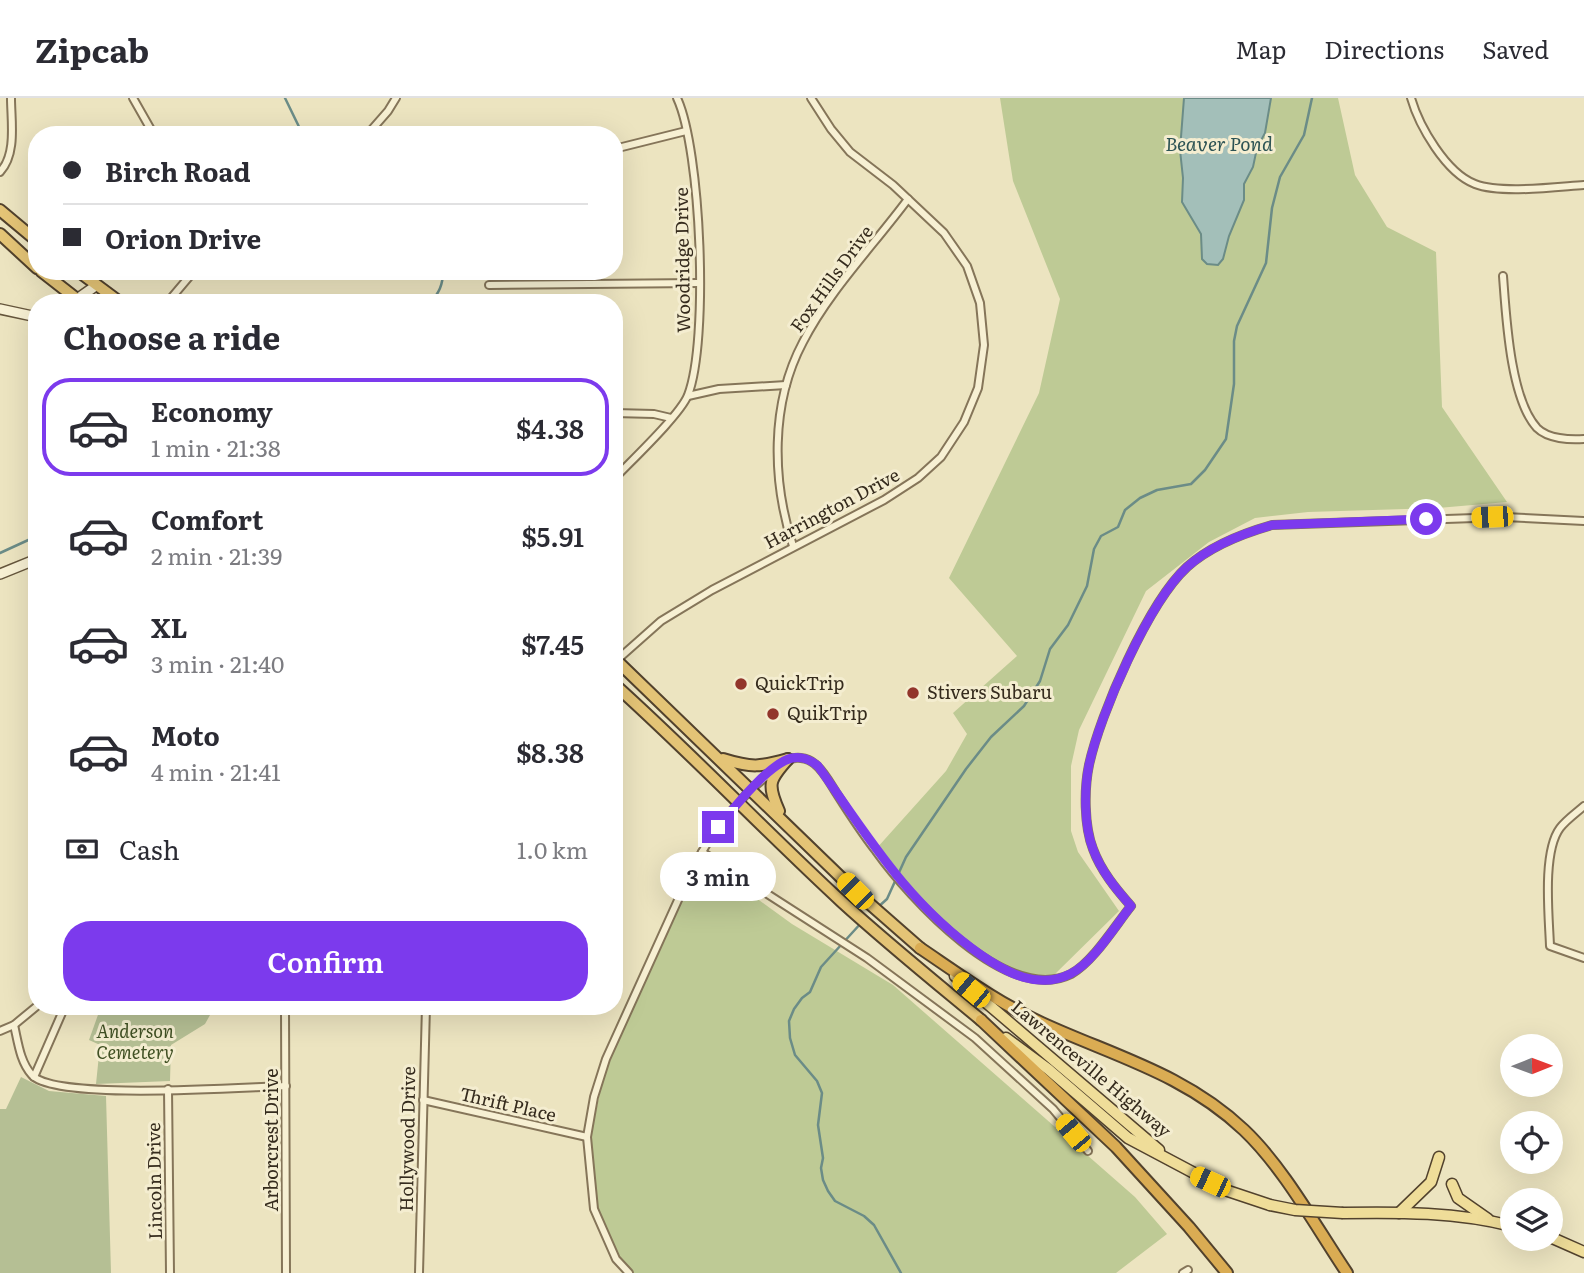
<!DOCTYPE html>
<meta charset="utf-8">
<style>
body{margin:0;font-family:Literata,serif;background:#f2f2f3;color:#2b2b33;height:100vh;display:flex;flex-direction:column;font-size:26px;white-space:nowrap}
*{box-sizing:border-box;margin:0}
p{font-size:23px;color:#7c7c81}
.icon{flex:none;width:38px;height:38px;fill:none;stroke:currentColor;stroke-width:2;stroke-linecap:round;stroke-linejoin:round}
.map{position:relative;flex:1;overflow:hidden}
.side{position:absolute;left:28px;top:196px;width:595px;height:721px;display:flex;flex-direction:column;background:#fff;border-radius:28px;box-shadow:0 7px 28px #0002}
.side>*{flex:none}
.banner{position:absolute;left:28px;top:28px;width:595px;height:154px;border-radius:28px;box-shadow:0 7px 28px #0002;display:grid;align-content:center;height:154px;padding:0 35px;background:#fff}
.needle{width:46px;rotate:89deg}
.tools{position:absolute;left:1500px;top:936px;display:grid;gap:14px}
.tools a{display:grid;place-items:center;width:63px;height:63px;border-radius:50%;background:#fff;box-shadow:0 7px 28px #0002;font-size:35px}
.end{position:absolute;width:32px;height:32px;margin:-16px;border:9px solid #7c3aed;background:#fff;box-shadow:0 0 0 4px #fff}
.from{border-radius:50%}
.bubble{position:absolute;height:49px;border-radius:24px;background:#fff;box-shadow:0 7px 28px #0002;font-size:23px;font-weight:600;line-height:49px;text-align:center}
.car{position:absolute;width:21px;height:42px;margin:-21px -10px;border-radius:9px;box-shadow:0 0 5px 2px #0007;background:linear-gradient(#f5c518 24%,#345 0 40%,#f5c518 0 76%,#345 0 86%,#f5c518 0)}
.banner b{display:flex;align-items:center;gap:24px;height:66px;font-size:26px}
.banner b+b{border-top:2px solid #e1e1e2}
.banner i{width:18px;height:18px;background:#2b2b33}
ul{padding:0;list-style:none}
li{display:flex;align-items:center;gap:21px;height:98px;margin:0 14px 10px;padding:0 21px;border:4px solid transparent;border-radius:28px}
li div{flex:1}
li b{display:block;font-size:26px}
li em{font-style:normal;font-weight:600}
li.active{border-color:#7c3aed}
li>.icon{width:63px;height:63px;stroke-width:1.5}
h2{padding:0 35px;font-size:32px;line-height:84px}
.pay{display:flex;align-items:center;gap:18px;height:77px;padding:0 35px;font-size:26px}
.pay p{margin-inline-start:auto}
.button{display:flex;gap:14px;margin-top:auto;padding:14px 35px}
.button a{flex:1;height:80px;border-radius:28px;background:#7c3aed;color:#fff;font-size:28px;font-weight:600;line-height:80px;text-align:center}
header{display:flex;align-items:center;gap:42px;box-sizing:border-box;height:98px;padding:0 35px;background:#fff;border-bottom:2px solid #e1e1e2}
header strong{font-size:33px}
nav{display:flex;gap:38px;margin-inline-start:auto;font-size:24px}
.map>svg:first-child{display:block}
</style>
<header>
<strong>Zipcab</strong>
<nav><a>Map</a><a>Directions</a><a>Saved</a></nav>
</header>
<div class="map">
<svg width="1584" height="1175" viewBox="0 0 1584 1175">
<rect width="100%" height="100%" fill="#ece4c0"/>
<!-- green -->
<g fill="#beca95">
<polygon points="1000,0 1184,0 1180,52 1183,80 1182,104 1201,136 1201,148 1207,166 1218,167 1223,161 1229,138 1244,102 1244,86 1253,69 1257,50 1265,35 1271,0 1338,0 1355,77 1387,129 1436,154 1442,309 1507,404 1438,410 1308,414 1255,420 1209,444 1146,493 1079,632 1071,668 1071,733 1078,754 1119,813 1054,877 1026,878 982,855 945,825 902,782 876,751 946,673 967,636 953,615 1017,558 949,480 1039,295 1060,201 1013,83"/>
<polygon points="702,761 792,826 893,887 1135,1099 1167,1136 1116,1175 629,1175 613,1155 592,1113 591,1036 610,948"/>
</g>
<!-- cemetery -->
<g fill="#b5bf94">
<polygon points="105,908 215,908 205,926 171,947 170,983 96,986 100,947 89,942 99,914"/>
<polygon points="21,979 49,993 106,998 111,1175 0,1175 0,1011 6,1011"/>
</g>
<!-- water -->
<polygon fill="#a3bfb9" stroke="#6b8c87" stroke-width="2" points="1184,0 1271,0 1265,35 1257,50 1253,69 1244,86 1244,102 1229,138 1223,161 1218,167 1207,166 1202,161 1201,136 1182,104 1183,80 1180,52"/>
<g fill="none" stroke-linecap="round" stroke-linejoin="round">
<!-- stream -->
<g stroke="#6b8c87" stroke-width="2.5">
<polyline points="285,0 303,37"/>
<path d="M430,205C439,195 443,187 443,173"/>
<polyline points="0,455 37,438"/>
<polyline points="877,810 887,801 906,759 966,671 991,639 1024,608 1040,583 1050,551 1068,527 1087,488 1094,451 1101,438 1118,429 1125,412 1140,400 1157,392 1191,386 1205,372 1226,341 1234,286 1234,243 1237,228 1266,165 1272,110 1280,79 1304,37 1312,0"/>
<polyline points="862,824 821,869 810,894 802,900 794,911 789,923 790,940 795,957 817,983 822,995 818,1027 823,1060 821,1070 823,1082 828,1093 835,1103 864,1118 874,1127 901,1175"/>
</g>
<defs>
<g id="minor">
<polyline points="133,0 154,37"/>
<path d="M1411,0C1419,28 1446,75 1475,86C1501,96 1555,89 1584,87"/>
<polyline points="367,37 388,13 396,0"/>
<polyline points="531,37 539,34 548,37"/>
<polyline points="614,51 686,33"/>
<path d="M0,74C17,56 11,23 11,0"/>
<path d="M1503,178C1506,217 1510,301 1537,330C1548,341 1570,342 1584,341"/>
<polyline points="489,187 699,185"/>
<polyline points="167,205 194,173"/>
<polyline points="688,298 719,291 786,287"/>
<polyline points="614,315 654,316 671,320"/>
<path d="M614,381C631,363 680,317 688,297C709,243 701,51 677,0"/>
<path d="M793,448C772,383 770,306 803,244C829,193 874,147 908,101"/>
<polyline points="617,562 661,523 712,492 884,402 918,380 941,359 964,324 978,290 984,247 980,205 967,168 944,135 893,87 850,54 831,31 811,0"/>
<path d="M785,663C795,658 807,659 815,666C824,673 831,687 837,696C849,715 862,735 876,753C909,799 1007,908 1071,876C1093,864 1115,828 1131,808C1116,791 1101,773 1093,751C1084,728 1084,691 1089,667C1100,616 1148,505 1187,469C1209,449 1244,435 1272,427L1504,419L1584,423"/>
<path d="M1584,708C1576,715 1566,722 1560,730C1542,754 1549,819 1550,848L1584,860"/>
<polyline points="702,754 867,860 975,940 1053,1011 1088,1053"/>
<polyline points="285,908 286,1175"/>
<path d="M14,927C18,944 20,964 32,977C55,1003 244,989 286,988"/>
<polyline points="0,933 14,927 37,908"/>
<polyline points="34,979 65,908"/>
<polyline points="168,991 170,1175"/>
<polyline points="423,1002 587,1039"/>
<polyline points="419,1175 426,908"/>
<polyline points="629,1175 616,1161 594,1111 587,1039 594,999 606,961 693,769 717,729 751,691 777,670"/>
<polyline points="1183,1175 1188,1172"/>
</g>
<g id="secondary">
<polyline points="64,205 77,201 97,187"/>
<polyline points="0,211 37,219"/>
<polyline points="0,476 37,461"/>
</g>
<g id="primary">
<polyline points="955,878 1159,1052"/>
<polyline points="1006,940 1048,971 1128,1040 1228,1093 1270,1107"/>
<polyline points="1452,1086 1458,1100 1488,1121"/>
<path d="M1343,1115C1399,1114 1457,1114 1512,1128"/>
<polyline points="1399,1115 1431,1084 1439,1059"/>
<polyline points="1550,1139 1584,1154"/>
</g>
<g id="trunk">
<polyline points="0,112 37,143"/>
<polyline points="0,136 37,170"/>
<polyline points="41,173 82,205"/>
<polyline points="78,173 121,205"/>
<polyline points="614,560 855,793 920,850"/>
<path d="M614,586C693,657 765,733 842,804C887,845 934,883 981,922"/>
<path d="M723,661C752,670 760,669 788,661"/>
<path d="M779,713C767,686 769,682 788,661"/>
</g>
<g id="motorway">
<path d="M920,850C960,877 998,905 1042,925C1114,958 1185,976 1244,1032C1284,1070 1316,1129 1347,1175"/>
<polyline points="981,922 1116,1049 1189,1129 1227,1175"/>
</g>
</defs>
<!-- minor casing -->
<use href="#minor" stroke="#857559" stroke-width="10"/>
<!-- secondary casing -->
<use href="#secondary" stroke="#66563c" stroke-width="12"/>
<!-- primary casing -->
<use href="#primary" stroke="#52422d" stroke-width="13"/>
<!-- trunk casing -->
<use href="#trunk" stroke="#52422d" stroke-width="14"/>
<!-- motorway casing -->
<use href="#motorway" stroke="#52422d" stroke-width="14"/>
<!-- minor -->
<use href="#minor" stroke="#f7f0d3" stroke-width="6"/>
<!-- secondary -->
<use href="#secondary" stroke="#f7f0d3" stroke-width="9"/>
<!-- primary -->
<use href="#primary" stroke="#efdd99" stroke-width="10"/>
<!-- trunk -->
<use href="#trunk" stroke="#e4c476" stroke-width="10"/>
<!-- motorway -->
<use href="#motorway" stroke="#daac53" stroke-width="10"/>
<defs>
<polyline id="primary-bridge" points="1270,1107 1295,1112 1343,1115"/>
</defs>
<!-- primary-bridge casing -->
<use href="#primary-bridge" stroke="#52422d" stroke-width="13" stroke-linecap="butt"/>
<!-- primary-bridge -->
<use href="#primary-bridge" stroke="#efdd99" stroke-width="10"/>
</g>
<g fill="none" stroke-linecap="round" stroke-linejoin="round">
<!-- route -->
<path stroke="#7c3aed" stroke-width="9" d="M718,729C733,711 769,665 792,660C801,658 811,662 818,668C869,740 907,805 981,857C1007,875 1038,892 1070,876C1093,865 1115,828 1131,808C1116,791 1101,773 1093,751C1084,728 1084,691 1089,667C1100,616 1149,504 1187,469C1209,449 1244,435 1272,427L1426,421"/>
</g>
<!-- markers -->
<g fill="#92352b" stroke="#f4edd0" stroke-width="2.5">
<circle cx="741" cy="586" r="7"/>
<circle cx="913" cy="595" r="7"/>
<circle cx="773" cy="616" r="7"/>
</g>
<g text-anchor="middle" stroke-width="6" stroke-linejoin="round" paint-order="stroke">
<!-- street labels -->
<g font-size="18" fill="#352b1d" stroke="#f4edd0">
<text transform="translate(683 162) rotate(-91)" y="6">Woodridge Drive</text>
<text transform="translate(832 181) rotate(-54)" y="6">Fox Hills Drive</text>
<text transform="translate(832 411) rotate(-28)" y="6">Harrington Drive</text>
<text transform="translate(1091 971) rotate(40)" y="6">Lawrenceville Highway</text>
<text transform="translate(508 1007) rotate(13)" y="6">Thrift Place</text>
<text transform="translate(408 1041) rotate(-89)" y="6">Hollywood Drive</text>
<text transform="translate(272 1042) rotate(-90)" y="6">Arborcrest Drive</text>
<text transform="translate(155 1083) rotate(-91)" y="6">Lincoln Drive</text>
</g>
<!-- poi labels -->
<g font-size="18" fill="#352b1d" stroke="#f4edd0" text-anchor="start">
<text x="755" y="592">QuickTrip</text>
<text x="927" y="601">Stivers Subaru</text>
<text x="787" y="622">QuikTrip</text>
</g>
<!-- park labels -->
<g font-size="18" font-style="italic" fill="#415124" stroke="#f4edd0">
<text x="135" y="940">Anderson<tspan x="135" dy="21">Cemetery</tspan></text>
</g>
<!-- water labels -->
<g font-size="19" font-style="italic" fill="#2c5354" stroke="#f4edd0">
<text x="1219" y="53">Beaver Pond</text>
</g>
</g>
</svg>
<div class="tools">
<a><svg class="needle" viewBox="-14 -14 28 28"><path d="M0-13l5 13h-10z" fill="#e53935"/><path d="M0 13l5-13h-10z" fill="#7c7c81"/></svg></a>
<a><svg class="icon" aria-label="locate" viewBox="0 0 24 24"><circle cx="12" cy="12" r="6"/><path d="M12 2v4M12 18v4M2 12h4M18 12h4"/></svg></a>
<a><svg class="icon" aria-label="layers" viewBox="0 0 24 24"><path d="M12 4l9 5-9 5-9-5zM3 14l9 5 9-5"/></svg></a>
</div>
<i class="end from" style="left:1426px;top:421px"></i>
<i class="end" style="left:718px;top:729px"></i>
<div class="bubble" style="left:660px;top:754px;width:116px">3 min</div>
<i class="car" style="left:1492px;top:419px;rotate:268deg"></i>
<i class="car" style="left:855px;top:793px;rotate:315deg"></i>
<i class="car" style="left:971px;top:892px;rotate:310deg"></i>
<i class="car" style="left:1073px;top:1035px;rotate:320deg"></i>
<i class="car" style="left:1210px;top:1084px;rotate:295deg"></i>
<div class="banner">
<b><i class="from"></i>Birch Road</b>
<b><i></i>Orion Drive</b>
</div>
<section class="side">
<h2>Choose a ride</h2>
<ul>
<li class="active"><svg class="icon" aria-label="car" viewBox="0 0 24 24"><path d="M5 17H2v-5l4-1 3-4h7l3 4 3 1v5h-3M9 17h6M6 11h13"/><circle cx="7" cy="17" r="2"/><circle cx="17" cy="17" r="2"/></svg><div><b>Economy</b><p>1 min · 21:38</p></div><em>$4.38</em></li>
<li><svg class="icon" aria-label="car" viewBox="0 0 24 24"><path d="M5 17H2v-5l4-1 3-4h7l3 4 3 1v5h-3M9 17h6M6 11h13"/><circle cx="7" cy="17" r="2"/><circle cx="17" cy="17" r="2"/></svg><div><b>Comfort</b><p>2 min · 21:39</p></div><em>$5.91</em></li>
<li><svg class="icon" aria-label="car" viewBox="0 0 24 24"><path d="M5 17H2v-5l4-1 3-4h7l3 4 3 1v5h-3M9 17h6M6 11h13"/><circle cx="7" cy="17" r="2"/><circle cx="17" cy="17" r="2"/></svg><div><b>XL</b><p>3 min · 21:40</p></div><em>$7.45</em></li>
<li><svg class="icon" aria-label="car" viewBox="0 0 24 24"><path d="M5 17H2v-5l4-1 3-4h7l3 4 3 1v5h-3M9 17h6M6 11h13"/><circle cx="7" cy="17" r="2"/><circle cx="17" cy="17" r="2"/></svg><div><b>Moto</b><p>4 min · 21:41</p></div><em>$8.38</em></li>
</ul>
<div class="pay"><svg class="icon" aria-label="cash" viewBox="0 0 24 24"><path d="M3 7h18v10H3z"/><circle cx="12" cy="12" r="2"/></svg>Cash<p>1.0 km</p></div>
<div class="button"><a>Confirm</a></div>
</section>
</div>
